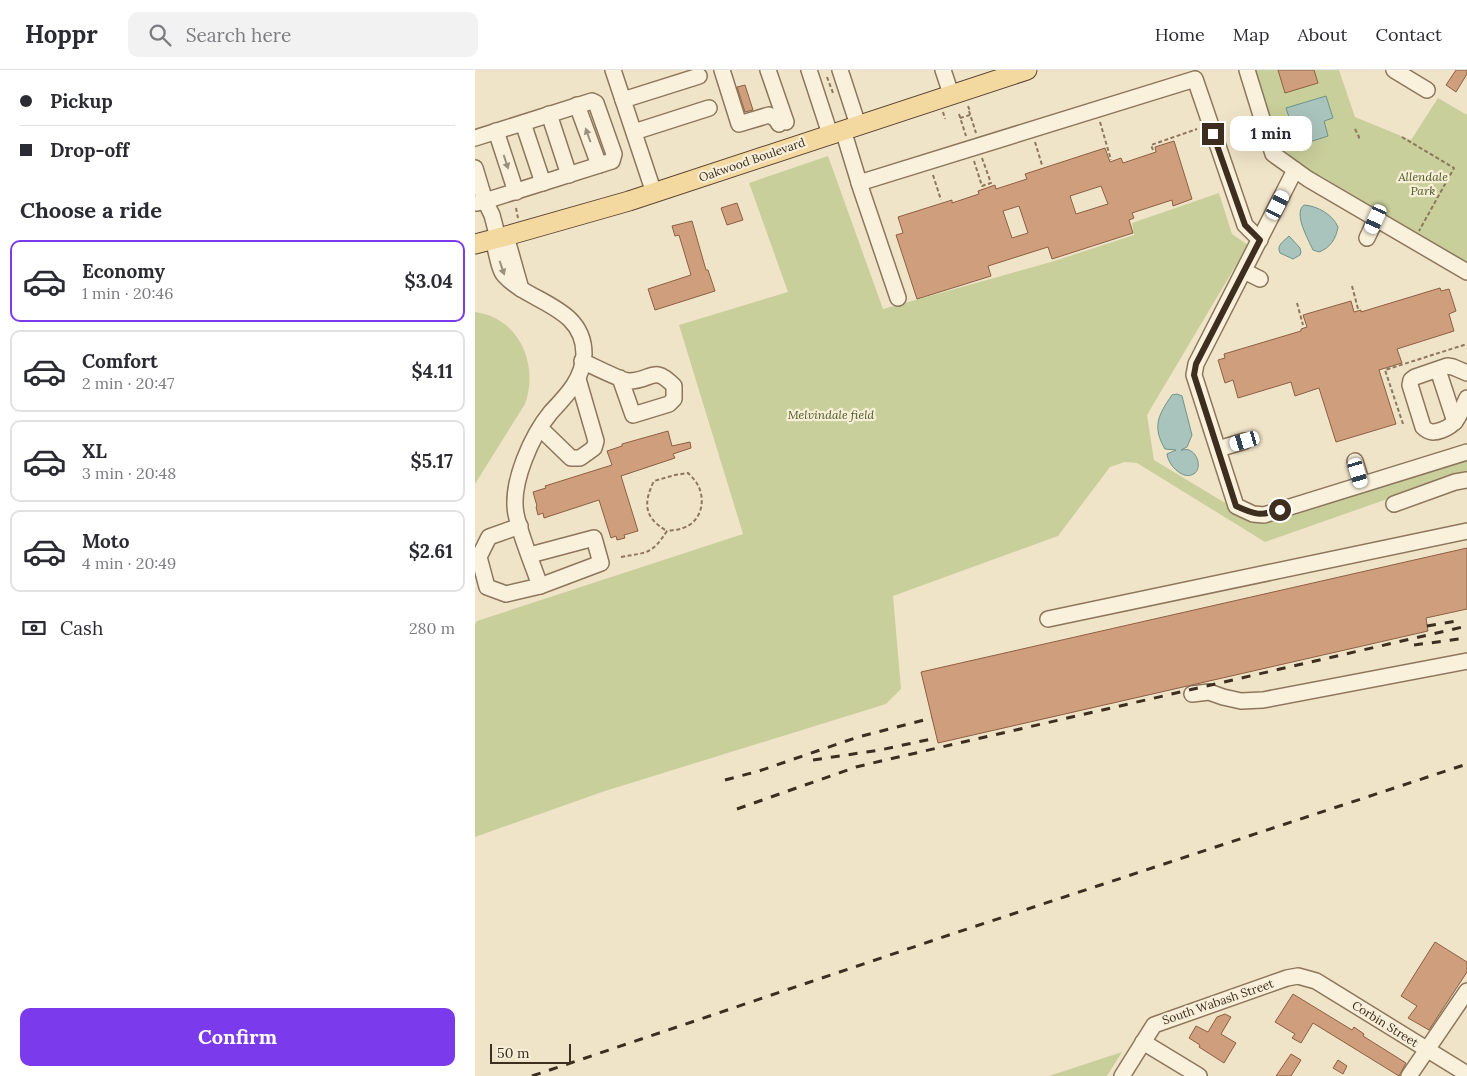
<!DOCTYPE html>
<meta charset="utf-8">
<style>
body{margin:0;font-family:Lora,serif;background:#f2f2f3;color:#2b2b33;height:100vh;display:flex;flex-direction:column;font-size:19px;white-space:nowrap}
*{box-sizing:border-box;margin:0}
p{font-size:16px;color:#7c7c81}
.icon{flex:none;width:28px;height:28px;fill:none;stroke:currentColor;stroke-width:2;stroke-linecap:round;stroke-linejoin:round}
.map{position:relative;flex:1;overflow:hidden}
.panel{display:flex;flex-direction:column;background:#fff;width:475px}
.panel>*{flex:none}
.guide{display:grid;align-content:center;height:110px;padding:0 20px;background:#fff}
.scale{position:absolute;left:15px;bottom:12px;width:81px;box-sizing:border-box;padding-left:5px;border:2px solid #3d2e20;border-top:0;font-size:14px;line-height:18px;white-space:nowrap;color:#3d2e20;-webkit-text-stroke:4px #f7eed8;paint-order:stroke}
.end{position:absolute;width:22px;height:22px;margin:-11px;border:6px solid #3d2e20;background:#fff;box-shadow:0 0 0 2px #fff}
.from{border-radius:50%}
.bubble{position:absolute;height:35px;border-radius:10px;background:#fff;box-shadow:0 5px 20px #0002;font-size:16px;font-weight:700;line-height:35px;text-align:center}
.car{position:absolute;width:15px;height:30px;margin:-15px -8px;border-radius:6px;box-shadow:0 0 4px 1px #0007;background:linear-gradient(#fff 24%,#345 0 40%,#fff 0 76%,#345 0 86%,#fff 0)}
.guide b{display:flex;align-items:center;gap:18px;height:48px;font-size:19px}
.guide b+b{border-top:1px solid #e1e1e2}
.guide i{width:12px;height:12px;background:#2b2b33}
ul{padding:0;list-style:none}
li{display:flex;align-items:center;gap:15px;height:82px;margin:0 10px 8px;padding:0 10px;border:2px solid #e1e1e2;border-radius:10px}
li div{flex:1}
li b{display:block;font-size:19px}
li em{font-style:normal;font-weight:700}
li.selected{border-color:#7c3aed}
li>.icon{width:45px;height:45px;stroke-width:1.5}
h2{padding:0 20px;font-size:22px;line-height:60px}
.pay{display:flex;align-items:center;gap:12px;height:55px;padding:0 20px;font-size:19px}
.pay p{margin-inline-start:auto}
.button{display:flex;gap:10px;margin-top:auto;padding:10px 20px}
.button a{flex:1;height:58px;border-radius:10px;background:#7c3aed;color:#fff;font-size:20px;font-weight:700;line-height:58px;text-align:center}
header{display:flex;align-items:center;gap:30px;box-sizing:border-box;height:70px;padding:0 25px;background:#fff;border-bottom:1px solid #e1e1e2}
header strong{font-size:24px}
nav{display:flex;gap:28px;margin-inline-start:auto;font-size:18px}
.search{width:350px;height:45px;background:#f2f2f3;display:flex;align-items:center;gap:12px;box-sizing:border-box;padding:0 18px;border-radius:10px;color:#7c7c81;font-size:19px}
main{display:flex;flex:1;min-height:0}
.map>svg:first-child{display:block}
</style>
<header>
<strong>Hoppr</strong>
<div class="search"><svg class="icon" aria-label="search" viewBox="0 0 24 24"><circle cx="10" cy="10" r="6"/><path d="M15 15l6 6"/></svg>Search here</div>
<nav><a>Home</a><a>Map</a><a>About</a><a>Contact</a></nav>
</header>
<main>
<section class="panel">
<div class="guide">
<b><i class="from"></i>Pickup</b>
<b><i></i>Drop-off</b>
</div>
<h2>Choose a ride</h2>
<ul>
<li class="selected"><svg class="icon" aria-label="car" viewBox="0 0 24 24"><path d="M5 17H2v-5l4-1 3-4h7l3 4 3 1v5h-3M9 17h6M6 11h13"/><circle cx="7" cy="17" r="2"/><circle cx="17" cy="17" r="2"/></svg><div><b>Economy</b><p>1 min · 20:46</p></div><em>$3.04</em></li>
<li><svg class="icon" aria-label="car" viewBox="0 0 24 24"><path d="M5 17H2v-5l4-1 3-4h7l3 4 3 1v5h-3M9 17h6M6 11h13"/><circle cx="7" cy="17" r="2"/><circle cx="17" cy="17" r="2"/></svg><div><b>Comfort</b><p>2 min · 20:47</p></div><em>$4.11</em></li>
<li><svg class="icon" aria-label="car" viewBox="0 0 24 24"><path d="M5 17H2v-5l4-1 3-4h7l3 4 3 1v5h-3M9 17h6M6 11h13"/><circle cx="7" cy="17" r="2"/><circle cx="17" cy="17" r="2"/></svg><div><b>XL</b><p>3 min · 20:48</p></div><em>$5.17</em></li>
<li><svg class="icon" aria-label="car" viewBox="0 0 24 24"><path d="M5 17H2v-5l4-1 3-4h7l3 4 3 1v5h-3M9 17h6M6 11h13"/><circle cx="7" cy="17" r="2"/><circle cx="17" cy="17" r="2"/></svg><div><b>Moto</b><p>4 min · 20:49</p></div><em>$2.61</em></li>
</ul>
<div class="pay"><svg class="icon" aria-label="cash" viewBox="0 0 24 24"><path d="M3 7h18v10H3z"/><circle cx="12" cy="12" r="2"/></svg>Cash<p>280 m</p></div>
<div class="button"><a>Confirm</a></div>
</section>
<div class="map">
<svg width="992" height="1006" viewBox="0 0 992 1006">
<rect width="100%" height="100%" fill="#f0e4c8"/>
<!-- green -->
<g fill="#c9cf9b">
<polygon points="780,0 864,0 880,47 936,70 963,28 992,45 992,193 846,106 845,109 802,84 781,12"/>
<polygon points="353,86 408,239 576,192 659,165 657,153 744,123 757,164 773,175 672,345 679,390 780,451 992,386 992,401 790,472 662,393 650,392 635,397 583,466 418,526 426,619 411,634 130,721 0,767 0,554 2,551 268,464 204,255 313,222 274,113"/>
<path d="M0,242C45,248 64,295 50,334L0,414Z"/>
<polygon points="647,982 632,1006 574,1006"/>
</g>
<!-- water -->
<g fill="#a9c4bc" stroke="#6f938a">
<polygon points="851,26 858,48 849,51 853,66 831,73 826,57 818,59 811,38"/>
<path d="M829,135C843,136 858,145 863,157C861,169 855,178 844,182L838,180C833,169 818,143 829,135Z"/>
<path d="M814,166L825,178L826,182L825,185L818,189L805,183C801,175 809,171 814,166Z"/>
<path d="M702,324L707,326L717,365L712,377L706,380C708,380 711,379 714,380C722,383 727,396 720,403C709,412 693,395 692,384L701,380L690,379C677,357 683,345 697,325Z"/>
</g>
<!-- building -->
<g fill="#cf9f7d" stroke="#8d5f41" fill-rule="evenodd">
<polygon points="803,0 839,0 843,13 810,23"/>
<polygon points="981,0 992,0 992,4 981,22 971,15"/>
<polygon points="270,15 278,40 270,42 262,17"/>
<path d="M699,71L717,129L698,136L697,130L657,143L659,148L654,150L658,163L577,189L573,177L513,196L516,206L442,229L421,165L428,163L423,147L477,130V133L504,124L503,121L520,115L521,119L552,109L550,104L630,78L635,92L646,88L648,93L681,82L680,77ZM626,116L633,134L601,144L595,126ZM544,136L553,163L537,168L528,141Z"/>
<polygon points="262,133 268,150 252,155 246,138"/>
<polygon points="217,151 231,200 233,200 240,221 180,240 173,219 216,205 204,165 200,166 197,156"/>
<polygon points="965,218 966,221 974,219 981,241 974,244 979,261 922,279 927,293 904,300 921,354 861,372 844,318 820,326 816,312 763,328 758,310 750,313 743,290 750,288 749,284 826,261 826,259 832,257 828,245 876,231 879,242 886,240 886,242"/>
<polygon points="193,361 197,376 215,372 216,378 198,384 200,388 146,406 163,461 149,465 150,468 142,470 141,466 136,468 124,430 69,448 68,443 63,445 61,437 62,436 58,422 71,418 70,416 137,395 132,381 147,376 147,374"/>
<polygon points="992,478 992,539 951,548 953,561 463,673 446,602"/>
<polygon points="960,872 992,892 992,902 954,960 933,948 942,936 926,926"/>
<polygon points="818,924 877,960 879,957 889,964 888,966 931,993 924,1006 838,953 826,973 817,968 820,964 800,952"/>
<polygon points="750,944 756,947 746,964 761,973 749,993 724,977 725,975 714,968 721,956 733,962 742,947"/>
<polygon points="816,984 826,990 816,1006 801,1006"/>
<polygon points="863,990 872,996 868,1004 858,998"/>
</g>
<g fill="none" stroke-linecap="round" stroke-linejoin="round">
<defs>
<g id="minor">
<polyline points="138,0 179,123"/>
<polyline points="247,0 264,54 294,45 301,49 304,54"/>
<polyline points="293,0 311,52"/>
<polyline points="334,0 355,64"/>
<polyline points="365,0 383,55"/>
<polyline points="468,0 476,24"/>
<polyline points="772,0 798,84 833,109 992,202"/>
<polyline points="919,0 952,20"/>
<polyline points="148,30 224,6"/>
<polyline points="102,35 124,95"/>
<polyline points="74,44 94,105"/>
<polyline points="48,53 68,113"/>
<polyline points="368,60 386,119 423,228"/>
<polyline points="21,61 41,122"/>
<polyline points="159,62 234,38"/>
<polyline points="0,68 117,31 121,33 139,84 137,91 10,131 0,98"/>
<polyline points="820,100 721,294 719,305 761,436 778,444 789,445 992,382"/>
<polyline points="384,113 720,9 770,155 785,170"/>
<polyline points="2,133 10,131 17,145 23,168"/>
<polyline points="31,166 46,219"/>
<polyline points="892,168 901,149"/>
<path d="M18,170C21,178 24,200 29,205C54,233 109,236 109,284C108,309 92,325 76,342C57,365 35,413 41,444C46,468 57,492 65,516"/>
<polyline points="769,201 785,209"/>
<path d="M107,291C116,295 147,311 154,311C177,311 178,294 199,316V329L194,334L158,345L145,308"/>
<polyline points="963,300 980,352"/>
<path d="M992,303L978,297L972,296L940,307L936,310L935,315L948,357C954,363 959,363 967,360C983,354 985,343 992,328"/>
<polyline points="65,358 96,388 105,388 119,378 121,371 103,309"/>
<polyline points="743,379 770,371"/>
<polyline points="880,391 887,414"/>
<polyline points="919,434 980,412 992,410"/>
<polyline points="45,456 14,467 4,487 12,517 31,524 65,516 126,493 119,468 55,485"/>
<polyline points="573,549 992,461"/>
<polyline points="717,624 734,622 748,627 766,631 788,630 992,591"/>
<polyline points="668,972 724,1006"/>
<polyline points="647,1006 679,955 812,908 823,906 841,911 992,1004"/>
<polyline points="934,1006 992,921"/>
</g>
<polyline id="major" points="0,174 31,166 154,131 552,0"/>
</defs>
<!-- minor casing -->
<use href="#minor" stroke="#8d765c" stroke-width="18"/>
<!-- major casing -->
<use href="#major" stroke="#5b4430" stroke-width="21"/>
<!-- path -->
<g stroke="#8d765c" stroke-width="2" stroke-dasharray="4 2.5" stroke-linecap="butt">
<polyline points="352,7 358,23"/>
<polyline points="493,36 495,41"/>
<polyline points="494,41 501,63"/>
<polyline points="468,42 470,49"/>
<polyline points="484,44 491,66"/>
<polyline points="485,48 495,45"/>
<polyline points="625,52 636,90"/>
<polyline points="880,59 884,67 883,71"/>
<polyline points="927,67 979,98 944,161"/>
<polyline points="560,72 567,95"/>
<polyline points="678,80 676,75 722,59"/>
<polyline points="499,91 507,116 516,113 507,88"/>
<polyline points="458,105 466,130"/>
<polyline points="41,138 43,148"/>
<polyline points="877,216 883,239"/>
<polyline points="822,233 828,255"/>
<polyline points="928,354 910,300 992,274"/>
<path d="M146,487C173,482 176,485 192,461C197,460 203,460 208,458C227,452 232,428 221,412C219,409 216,406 213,403L200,405L179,411C168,433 169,448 192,461"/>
</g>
<!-- minor -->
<use href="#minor" stroke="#faf1dc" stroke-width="15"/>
<!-- major -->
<use href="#major" stroke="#f3d9a0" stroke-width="19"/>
<!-- rail -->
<g stroke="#3d2e20" stroke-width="3" stroke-dasharray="9 9" stroke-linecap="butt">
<polyline points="952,556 987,550"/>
<polyline points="939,575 992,568"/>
<polyline points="338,690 405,680 461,668"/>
<polyline points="250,710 284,701 383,667 457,648"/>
<polyline points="262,739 381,697 419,688 992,556"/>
<polyline points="57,1006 480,863 992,694"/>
</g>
</g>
<!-- one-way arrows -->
<defs><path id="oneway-solid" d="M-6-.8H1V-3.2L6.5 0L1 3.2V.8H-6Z" transform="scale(1.25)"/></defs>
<g fill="#9c907e">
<use href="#oneway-solid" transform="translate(113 65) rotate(-110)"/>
<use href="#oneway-solid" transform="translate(31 92) rotate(72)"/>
<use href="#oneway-solid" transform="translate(27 198) rotate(71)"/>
</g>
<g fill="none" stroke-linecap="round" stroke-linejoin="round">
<!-- route -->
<path stroke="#3d2e20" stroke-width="6" d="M738,64L770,155L785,170L721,294L719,305L761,436C781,445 784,446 805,440"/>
</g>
<g text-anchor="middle" stroke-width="4.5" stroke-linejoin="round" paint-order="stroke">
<!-- street labels -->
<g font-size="12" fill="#3d2e20" stroke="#f7eed8">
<text transform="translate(277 90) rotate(-19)" y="4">Oakwood Boulevard</text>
<text transform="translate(743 932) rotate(-19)" y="4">South Wabash Street</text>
<text transform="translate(910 954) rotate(32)" y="4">Corbin Street</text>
</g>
<!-- park labels -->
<g font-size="12" font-style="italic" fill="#4d5a26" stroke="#f7eed8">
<text x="948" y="111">Allendale<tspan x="948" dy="14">Park</tspan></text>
<text x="356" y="349">Melvindale field</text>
</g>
</g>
</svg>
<div class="scale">50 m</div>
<i class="end from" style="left:805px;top:440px"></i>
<i class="end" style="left:738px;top:64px"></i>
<div class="bubble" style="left:755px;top:46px;width:82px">1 min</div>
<i class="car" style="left:803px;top:135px;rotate:27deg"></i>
<i class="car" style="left:901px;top:149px;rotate:204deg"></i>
<i class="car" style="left:770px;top:371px;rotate:254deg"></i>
<i class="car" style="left:883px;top:403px;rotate:163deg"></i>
</div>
</main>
